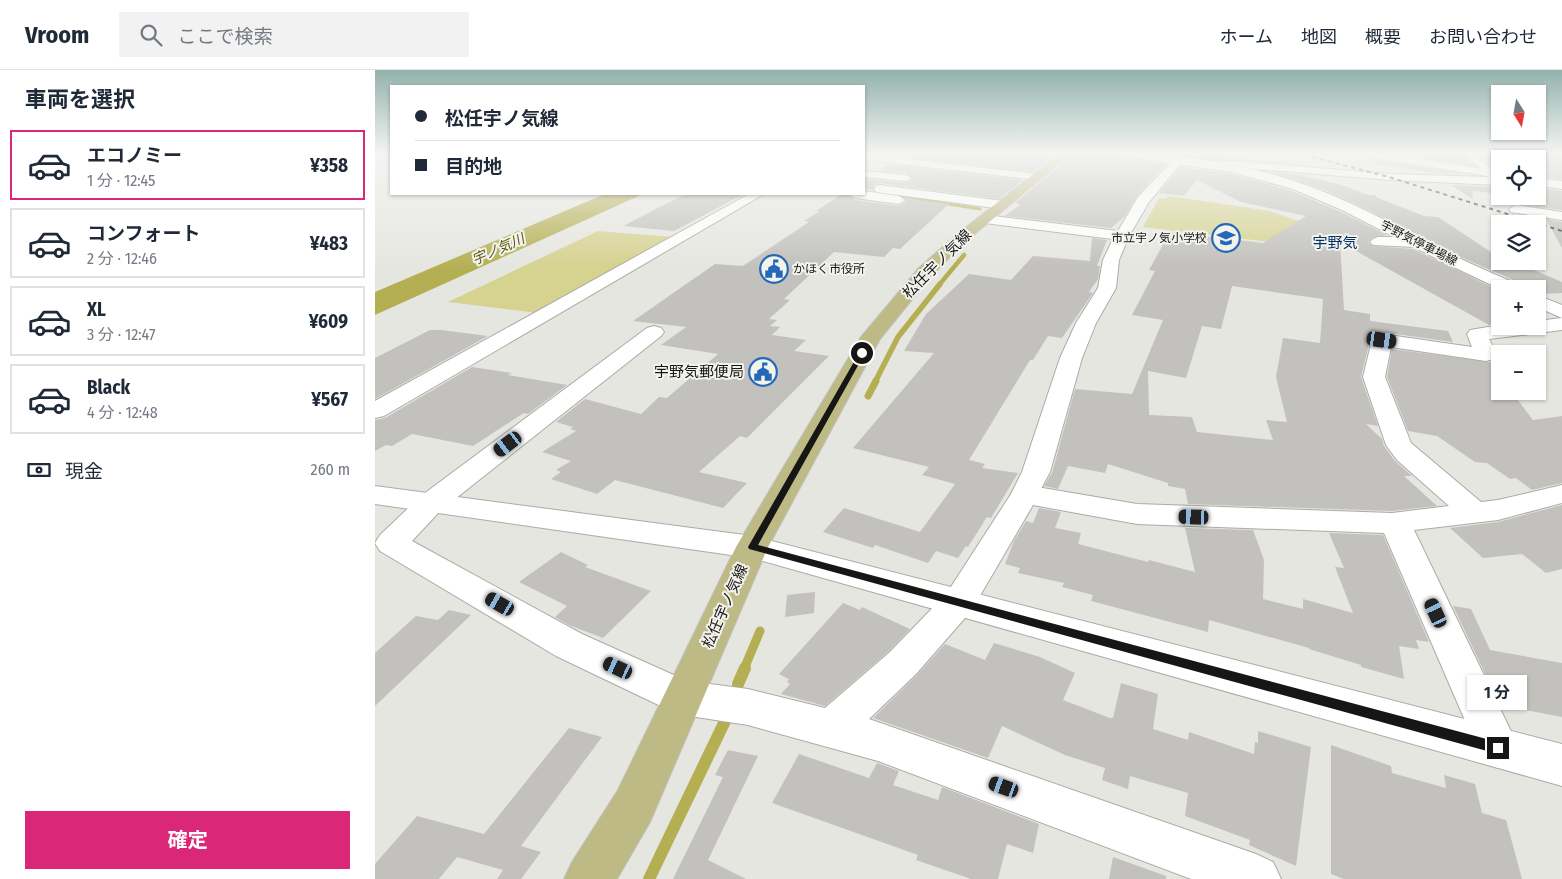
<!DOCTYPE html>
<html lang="ja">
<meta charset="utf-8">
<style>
body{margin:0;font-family:"Fira Sans Condensed","Noto Sans JP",sans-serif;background:#f2f2f3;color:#1f2937;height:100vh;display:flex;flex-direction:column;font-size:19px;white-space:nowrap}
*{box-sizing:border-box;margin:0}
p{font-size:16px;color:#747a83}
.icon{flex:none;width:28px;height:28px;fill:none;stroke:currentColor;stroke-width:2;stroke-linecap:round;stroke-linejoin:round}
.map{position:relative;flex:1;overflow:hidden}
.details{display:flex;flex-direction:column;background:#fff;width:375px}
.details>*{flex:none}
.guide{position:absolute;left:15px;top:15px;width:475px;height:110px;border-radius:0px;box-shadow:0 1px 4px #0004;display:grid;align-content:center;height:110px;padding:0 25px;background:#fff}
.needle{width:32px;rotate:169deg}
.buttons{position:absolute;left:1116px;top:15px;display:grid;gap:10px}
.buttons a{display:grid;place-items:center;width:55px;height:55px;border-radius:0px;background:#fff;box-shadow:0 1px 4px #0004;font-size:25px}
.end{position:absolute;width:22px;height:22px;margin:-11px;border:6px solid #171615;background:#fff;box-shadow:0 0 0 2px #fff}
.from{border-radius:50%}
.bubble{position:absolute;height:35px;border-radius:0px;background:#fff;box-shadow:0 1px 4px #0004;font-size:16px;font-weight:700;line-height:35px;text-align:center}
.car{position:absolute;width:15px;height:30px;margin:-15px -8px;border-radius:6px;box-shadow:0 0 4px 1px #0007;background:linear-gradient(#222 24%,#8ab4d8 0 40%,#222 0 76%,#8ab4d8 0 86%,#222 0)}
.guide b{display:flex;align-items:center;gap:18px;height:48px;font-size:19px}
.guide b+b{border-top:1px solid #e0e1e3}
.guide i{width:12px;height:12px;background:#1f2937}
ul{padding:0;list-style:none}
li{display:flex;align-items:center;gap:15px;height:70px;margin:0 10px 8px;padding:0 15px;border:2px solid #e0e1e3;border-radius:0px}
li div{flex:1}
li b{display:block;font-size:19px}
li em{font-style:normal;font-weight:700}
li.active{border-color:#db2777}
li>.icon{width:45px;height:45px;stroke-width:1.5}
h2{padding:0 25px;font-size:22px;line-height:60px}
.pay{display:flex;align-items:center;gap:12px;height:55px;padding:0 25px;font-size:19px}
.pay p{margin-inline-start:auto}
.action{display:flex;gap:10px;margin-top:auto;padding:10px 25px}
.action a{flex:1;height:58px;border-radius:0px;background:#db2777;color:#fff;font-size:20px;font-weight:700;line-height:58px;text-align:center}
header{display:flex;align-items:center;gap:30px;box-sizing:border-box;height:70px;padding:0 25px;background:#fff;border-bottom:1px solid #e0e1e3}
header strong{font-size:24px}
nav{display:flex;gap:28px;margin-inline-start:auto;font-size:18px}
.search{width:350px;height:45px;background:#f2f2f3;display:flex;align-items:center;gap:12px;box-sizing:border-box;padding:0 18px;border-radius:0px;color:#747a83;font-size:19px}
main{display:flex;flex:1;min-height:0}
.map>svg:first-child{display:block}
</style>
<header>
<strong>Vroom</strong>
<div class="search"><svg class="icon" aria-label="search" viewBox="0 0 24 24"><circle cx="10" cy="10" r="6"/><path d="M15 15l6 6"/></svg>ここで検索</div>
<nav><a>ホーム</a><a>地図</a><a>概要</a><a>お問い合わせ</a></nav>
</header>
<main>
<section class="details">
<h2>車両を選択</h2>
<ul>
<li class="active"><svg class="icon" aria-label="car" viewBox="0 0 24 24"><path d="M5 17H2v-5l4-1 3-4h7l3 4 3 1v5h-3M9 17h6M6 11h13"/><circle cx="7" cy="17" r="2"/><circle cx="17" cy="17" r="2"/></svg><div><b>エコノミー</b><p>1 分 · 12:45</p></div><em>¥358</em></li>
<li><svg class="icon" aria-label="car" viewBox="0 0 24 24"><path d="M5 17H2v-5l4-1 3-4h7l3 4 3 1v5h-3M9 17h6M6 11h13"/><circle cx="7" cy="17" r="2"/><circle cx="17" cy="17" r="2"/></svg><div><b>コンフォート</b><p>2 分 · 12:46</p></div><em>¥483</em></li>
<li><svg class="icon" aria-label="car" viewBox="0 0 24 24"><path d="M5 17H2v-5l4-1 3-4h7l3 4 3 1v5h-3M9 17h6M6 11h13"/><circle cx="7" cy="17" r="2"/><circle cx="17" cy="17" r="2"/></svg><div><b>XL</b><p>3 分 · 12:47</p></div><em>¥609</em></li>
<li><svg class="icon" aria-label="car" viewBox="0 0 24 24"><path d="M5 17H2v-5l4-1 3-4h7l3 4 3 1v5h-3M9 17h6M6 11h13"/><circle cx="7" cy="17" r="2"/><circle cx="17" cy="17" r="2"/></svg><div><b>Black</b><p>4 分 · 12:48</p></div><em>¥567</em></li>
</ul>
<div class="pay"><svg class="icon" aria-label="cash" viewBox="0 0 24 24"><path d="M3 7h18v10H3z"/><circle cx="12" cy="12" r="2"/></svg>現金<p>260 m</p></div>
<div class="action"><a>確定</a></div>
</section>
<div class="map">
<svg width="1187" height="809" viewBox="0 0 1187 809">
<rect width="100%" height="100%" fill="#e6e6e1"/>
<!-- green -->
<g fill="#d6d290">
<polygon points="793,126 895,141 923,151 903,173 768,157 784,128 791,129"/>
<polygon points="223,161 298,167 163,243 73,232"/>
</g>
<!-- water -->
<polygon fill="#b5af53" points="230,124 268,124 0,245 0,222"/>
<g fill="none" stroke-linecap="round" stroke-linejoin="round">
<!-- stream-far5 -->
<polyline stroke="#b5af53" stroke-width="3" points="516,125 605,139"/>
<!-- stream-far4 -->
<polyline stroke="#b5af53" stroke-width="4.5" points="564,215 589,185"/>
<!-- stream-far3 -->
<polyline stroke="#b5af53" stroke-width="5.5" points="500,312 523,267 565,214"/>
<!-- stream-far2 -->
<polyline stroke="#b5af53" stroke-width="7" points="493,326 501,311"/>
<!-- stream-far1 -->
<polyline stroke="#b5af53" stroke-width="9" points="369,599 385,561"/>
<!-- stream -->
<g stroke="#b5af53" stroke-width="12">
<polyline points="363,614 370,598"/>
<polyline points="274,809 350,651"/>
</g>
</g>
<!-- building -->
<g fill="#c2c1bd" fill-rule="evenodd">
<polygon points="534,83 628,83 676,87 658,102 527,87"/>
<polygon points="699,83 739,83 746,88 791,94 762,126 750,146 736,158 630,146 646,134 640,133 693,89 698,89"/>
<polygon points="791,83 819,83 951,97 859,89 842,90"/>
<polygon points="1023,83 1086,83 1099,96"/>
<polygon points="1102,83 1187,87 1187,109 1162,106 1162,89 1125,89 1125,100 1119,99"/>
<polygon points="1002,90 1091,104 1058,103 1002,94"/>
<polygon points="513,94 648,110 624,129 505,113 499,115 498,120 489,119 490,109 531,113 539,109 531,103 504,101"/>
<path d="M806,97L857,104L917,121L966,142L1012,165L997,168L993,172L997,176L1038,179L1125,221V253L1114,255L965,172L969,240L995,244V251L1073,261L1078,272L1007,262L999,264L995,270L986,307L1003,356L991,354L1007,369L1009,376L1020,391L1037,406H1029L1062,436L1017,441L813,434L810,419L793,416V413L733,394L730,403L693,396L683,419L669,416L677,403L700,319L757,324L788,250L757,245L780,201L774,200L795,162L888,173L931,146L866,132L822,110L809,126L784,123ZM857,216L948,229L945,273L908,268L901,307L912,352L891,350L898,370L822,362L817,347L774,345L773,301L811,308L827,256L846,259Z"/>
<polygon points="896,102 928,105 926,105 967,115 993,125 1000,125 1003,128 1049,146 1063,147 1125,188 1125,191 1138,191 1187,212 1187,223 1166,224 1162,223 1162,219 1149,219 1145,213 1088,188 983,135 947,119"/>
<polygon points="1076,115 1125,117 1125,124 1097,121 1098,129"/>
<polygon points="1162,117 1187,121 1187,140 1139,134 1133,126 1162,126"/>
<polygon points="310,124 369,124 299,161 248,156"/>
<polygon points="467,124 472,124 480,130 524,136 531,132 530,128 574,134 525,179 518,178 509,187 459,182 409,229 415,230 394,249 402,250 395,256 405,257 397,265 431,270 419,281 454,286 372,368 365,366 324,402 372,413 348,438 240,410 222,424 176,409 186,402 181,400 196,391 167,382 201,361 195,359 198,357 181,352 210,329 266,344 284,327 292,328 343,284 286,275 311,257 258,251 340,194 368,196 434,152 429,151 445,141 441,141"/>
<polygon points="1171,149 1187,152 1187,178"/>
<polygon points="717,168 732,170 722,196 725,196 723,209 714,222 718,223 687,268 673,266 658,290 655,290 594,390 610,394 607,398 643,403 616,448 612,447 593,477 591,476 583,488 561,481 553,493 500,475 498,478 448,462 469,438 545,462 580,414 547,405 554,397 478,378 559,283 529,281 551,244 594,204 636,210 658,186 715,191"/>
<polygon points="55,260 66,260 113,266 0,329 0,288"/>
<polygon points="1017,279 1115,292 1125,306 1125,321 1136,321 1158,350 1187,346 1187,413 1157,420 1141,408 1135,409 1112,393 1100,392 1062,366 1033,361 1012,307"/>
<polygon points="97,297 137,303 133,305 192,315 153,344 149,343 98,376 37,364 17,376 11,375 0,381 0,350 10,348"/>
<polygon points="1187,435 1187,499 1171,503 1147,484 1108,488 1075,458 1123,452"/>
<polygon points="664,438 686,442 680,458 706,463 703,474 773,492 774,490 820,502 810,458 878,460 889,490 888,529 928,539 928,529 978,543 960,497 969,498 954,463 1008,465 1054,572 1041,570 1044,579 1024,576 1029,609 986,597 986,595 934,579 934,578 834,550 833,562 716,531 718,525 687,517 689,513 643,503 645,498 630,494 639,471 651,451 658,453"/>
<polygon points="186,482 213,495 210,497 276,521 228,568 194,555 180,547 192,536 144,512"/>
<polygon points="440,522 439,543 410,547 412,525"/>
<polygon points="468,533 485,540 487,537 535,559 514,581 450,636 406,624 415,614 412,612 414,609 404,604"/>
<polygon points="1078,536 1096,539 1115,580 1187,593 1187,647 1125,635"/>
<polygon points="74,540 96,545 0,636 0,583 41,546 63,550"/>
<polygon points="619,573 665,587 700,603 688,630 735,648 738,648 746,613 783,624 778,659 813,670 814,662 879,684 880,672 883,673 883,661 936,677 921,796 874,775 875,770 810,746 813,723 755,706 753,719 727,710 730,698 690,685 627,656 613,688 498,648 542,605 570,574 610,590"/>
<polygon points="194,658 227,667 146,776 166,782 146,809 122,809 128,800 82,787 64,809 0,809 0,794 42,746 109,764"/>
<polygon points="956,675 1016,696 1017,703 1071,718 1069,705 1100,714 1107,743 1131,750 1147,809 969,809 956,804"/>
<polygon points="353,680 383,686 333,790 371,809 298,809 348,707 340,705"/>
<polygon points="424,684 494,708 502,693 524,701 518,715 563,730 567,717 664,754 658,783 632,774 623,809 596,809 541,790 543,785 397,733"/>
<polygon points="738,787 791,806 791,809 734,809"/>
</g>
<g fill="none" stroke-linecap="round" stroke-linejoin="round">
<defs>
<g id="minor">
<polygon points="16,83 16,88 0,91 0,85"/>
<polygon points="1088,83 1099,83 1119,102 1121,104 1116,107 1125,107 1125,115 1014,110 859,97 836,98 831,95 836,92 859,91 1014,104 1114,107"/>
<polygon points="505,86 663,104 669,107 663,110 501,91 500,89"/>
<polygon points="489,101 531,105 537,108 531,111 489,107"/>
<polygon points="505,115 628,131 635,135 628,139 501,122 499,119 501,116"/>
<polygon points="489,121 524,126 530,130 524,134 480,128 474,124 489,124"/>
<polygon points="374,124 389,124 9,346 0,348 0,331"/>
<polygon points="1141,135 1187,142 1187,150 1136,142 1134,139"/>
<polygon points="1003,167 1041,167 1046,169 1049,172 1046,175 1041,177 998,175 995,172 998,169"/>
<polygon points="1187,248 1187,260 1114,269 1122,285 1118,289 1111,291 1016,277 1010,307 1036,373 1106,432 1123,430 1187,415 1187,433 1123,450 1039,460 1144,678 1138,692 1123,698 1108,692 1009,463 762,454 658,435 596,541 541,604 494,649 881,784 898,792 906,809 816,809 503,691 373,655 308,645 294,640 181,586 5,481 0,473 5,465 46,426 272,258 279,256 286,258 289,262 286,266 66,440 37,471 207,564 312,611 373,619 450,638 515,582 572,523 640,418 650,415 762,434 1017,443 1074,436 1022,390 1011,375 988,307 997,270 1000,266 1007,264 1097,277 1092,264 1095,260 1125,255 1162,256 1162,251"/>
</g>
<g id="tertiary">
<polygon points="983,83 1010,83 1125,102 1125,108 988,86"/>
<polygon points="804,87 809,90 774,132 754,166 744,190 741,218 721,253 707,288 675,402 660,430 650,433 640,430 636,424 647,402 685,288 701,253 723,218 728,190 738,169 610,153 603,149 610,145 743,161 763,127 800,88"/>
<polygon points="1162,108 1187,111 1187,119 1162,115"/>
<polygon points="0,416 377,466 1187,674 1187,716 377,488 0,434"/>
</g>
<g id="secondary">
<path d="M741,83C803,83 869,93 928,114C977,131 1022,157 1068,180C1093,193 1119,204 1144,215L1147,219H1125L1068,192L967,140L918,119L857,102L746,86Z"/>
<polygon points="1162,225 1187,235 1187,248 1162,237"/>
</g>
<polygon id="primary" points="685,83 697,83 590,172 556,206 505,269 393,477 275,752 242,809 189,809 197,792 243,720 361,477 486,267 544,198 580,166"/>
</defs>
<!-- minor casing -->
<use href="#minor" stroke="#ababa6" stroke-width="2"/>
<!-- tertiary casing -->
<use href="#tertiary" stroke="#ababa6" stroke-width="2"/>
<!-- secondary casing -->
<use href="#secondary" stroke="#ababa6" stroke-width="2"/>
<!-- primary casing -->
<use href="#primary" stroke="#c3c2c2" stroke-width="2"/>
<!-- minor -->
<use href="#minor" fill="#fff" fill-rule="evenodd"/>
<!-- tertiary -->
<use href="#tertiary" fill="#fff" fill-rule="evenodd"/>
<!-- secondary -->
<use href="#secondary" fill="#fff" fill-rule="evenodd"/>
<!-- primary -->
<use href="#primary" fill="#beba86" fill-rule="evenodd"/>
<!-- rail -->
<polyline stroke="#3f3e3c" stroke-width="2" stroke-dasharray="4 4" stroke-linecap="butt" points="922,83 1014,107 1187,161"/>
</g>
<!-- sky -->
<linearGradient id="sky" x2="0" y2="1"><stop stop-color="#93b2ac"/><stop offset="0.42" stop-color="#f4f4f2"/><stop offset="1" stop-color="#f4f4f2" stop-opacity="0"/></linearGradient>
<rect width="1187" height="197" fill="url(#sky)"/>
<!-- route -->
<polygon fill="#171615" points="487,281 490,283 383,475 1123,672 1127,674 1129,678 1127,682 1123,684 374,479 373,477 484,283"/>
<!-- icons -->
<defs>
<symbol id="school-ring" viewBox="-11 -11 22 22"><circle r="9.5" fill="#f3f3ee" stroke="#2468b9" stroke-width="1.5"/><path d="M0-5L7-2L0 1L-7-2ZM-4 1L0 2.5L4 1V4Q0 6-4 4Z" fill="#2468b9"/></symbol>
<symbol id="civic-ring" viewBox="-11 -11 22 22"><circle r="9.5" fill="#f3f3ee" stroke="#2468b9" stroke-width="1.5"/><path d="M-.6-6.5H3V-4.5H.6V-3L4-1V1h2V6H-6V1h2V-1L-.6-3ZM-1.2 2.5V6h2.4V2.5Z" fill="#2468b9"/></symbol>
</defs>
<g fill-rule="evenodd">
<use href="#school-ring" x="835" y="152" width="32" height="32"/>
<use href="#civic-ring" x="383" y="183" width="32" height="32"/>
<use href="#civic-ring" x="372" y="286" width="32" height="32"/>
</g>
<g text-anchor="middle" stroke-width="4" stroke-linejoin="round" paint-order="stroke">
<!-- far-poi labels -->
<g font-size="12" fill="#171615" stroke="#f3f3ee" text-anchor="end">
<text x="832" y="172">市立宇ノ気小学校</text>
<text x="418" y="203" text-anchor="start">かほく市役所</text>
</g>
<!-- far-street labels -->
<g font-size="12" fill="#171615" stroke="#f3f3ee">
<text transform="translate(1044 173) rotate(27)" y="4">宇野気停車場線</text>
</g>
<!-- far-water labels -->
<g font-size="14" font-style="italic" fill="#5b5611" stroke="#f3f3ee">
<text transform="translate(123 179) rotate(-24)" y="5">宇ノ気川</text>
</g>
<!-- far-quarter labels -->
<g font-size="15" fill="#053264" stroke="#f3f3ee">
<text x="960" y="178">宇野気</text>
</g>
<!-- street labels -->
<g font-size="15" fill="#171615" stroke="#f3f3ee">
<text transform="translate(562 194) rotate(-45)" y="5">松任宇ノ気線</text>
<text transform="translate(350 536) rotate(-66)" y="5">松任宇ノ気線</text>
</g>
<!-- poi labels -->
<g font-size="15" fill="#171615" stroke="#f3f3ee" text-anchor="end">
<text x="369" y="307">宇野気郵便局</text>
</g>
</g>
</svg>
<div class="buttons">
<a><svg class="needle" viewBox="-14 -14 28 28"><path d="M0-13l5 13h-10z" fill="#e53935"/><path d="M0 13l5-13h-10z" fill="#747a83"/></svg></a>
<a><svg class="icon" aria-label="locate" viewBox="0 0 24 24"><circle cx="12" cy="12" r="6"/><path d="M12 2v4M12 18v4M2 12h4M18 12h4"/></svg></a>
<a><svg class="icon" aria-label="layers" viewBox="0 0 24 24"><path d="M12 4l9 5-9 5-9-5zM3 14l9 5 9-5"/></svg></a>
<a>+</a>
<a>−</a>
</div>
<i class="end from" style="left:487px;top:283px"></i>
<i class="end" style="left:1123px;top:678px"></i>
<div class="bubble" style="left:1092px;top:605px;width:60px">1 分</div>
<i class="car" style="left:1007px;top:270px;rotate:98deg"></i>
<i class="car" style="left:133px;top:374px;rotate:233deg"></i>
<i class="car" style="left:819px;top:447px;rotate:272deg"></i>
<i class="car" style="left:125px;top:534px;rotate:300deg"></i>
<i class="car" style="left:1061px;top:543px;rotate:335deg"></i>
<i class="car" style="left:243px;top:598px;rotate:295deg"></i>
<i class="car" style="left:629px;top:717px;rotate:290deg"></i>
<div class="guide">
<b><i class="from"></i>松任宇ノ気線</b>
<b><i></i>目的地</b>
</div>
</div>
</main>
